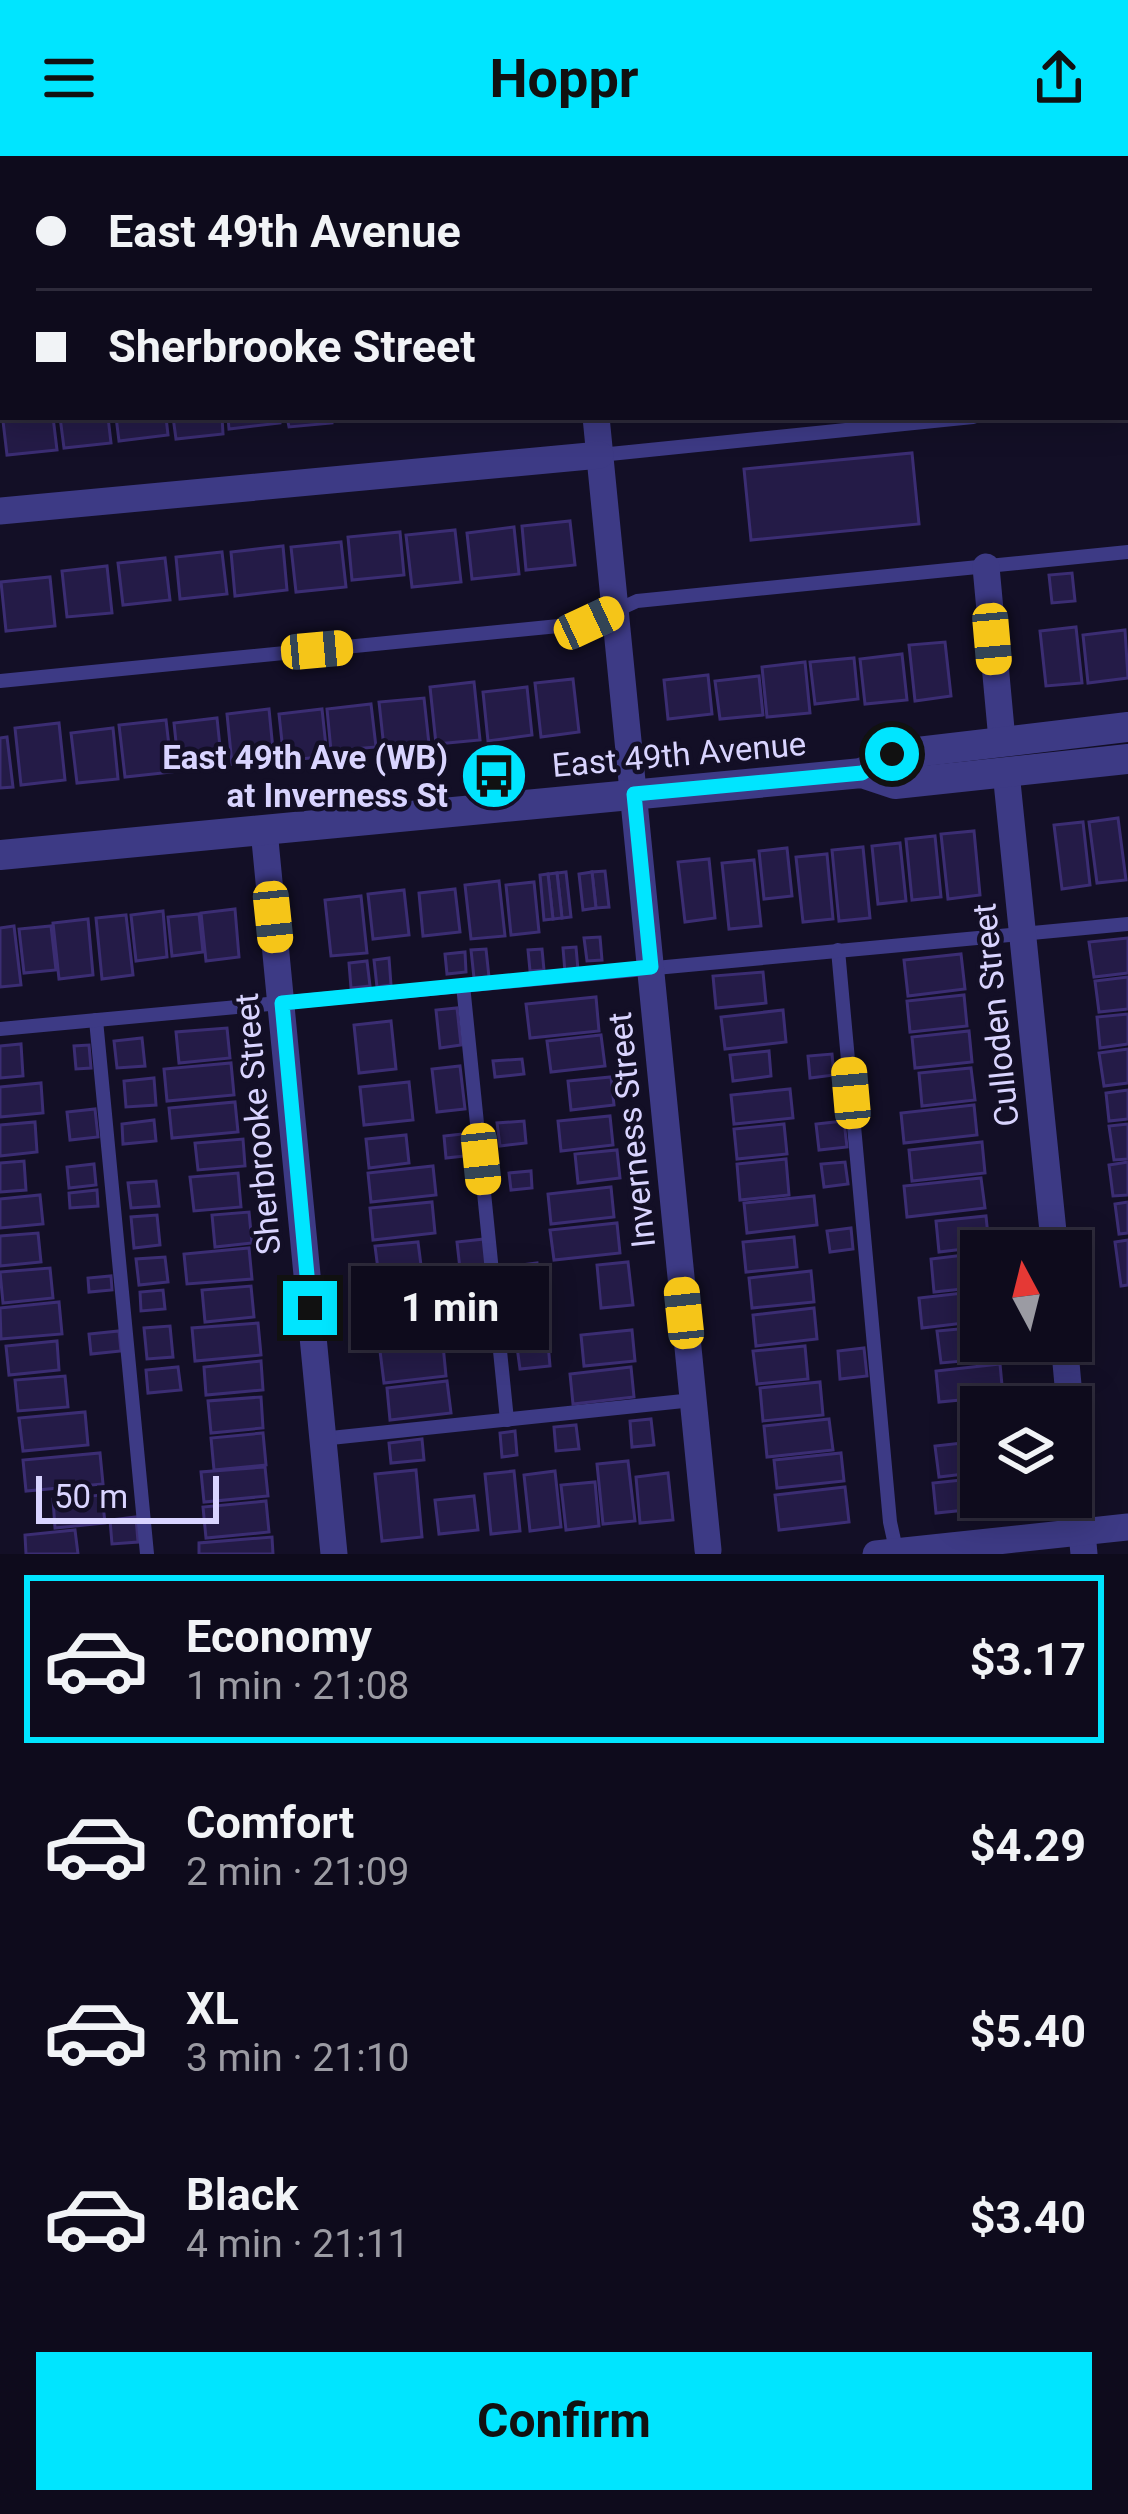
<!DOCTYPE html>
<meta charset="utf-8">
<style>
body{margin:0;font-family:Roboto,sans-serif;background:#1c1929;color:#f1f3f6;height:100vh;display:flex;flex-direction:column;font-size:45px;white-space:nowrap}
*{box-sizing:border-box;margin:0}
p{font-size:39px;color:#9b9ba3}
.icon{flex:none;width:66px;height:66px;fill:none;stroke:currentColor;stroke-width:2;stroke-linecap:round;stroke-linejoin:round}
.map{position:relative;height:1398px;overflow:hidden}
.sheet{display:flex;flex-direction:column;background:#0e0b1c;flex:1}
.sheet>*{flex:none}
.hud{position:absolute;left:0px;top:0px;width:1128px;height:264px;box-shadow:0 6px 30px #0003,0 0 0 3px #2e2b3b;display:grid;align-content:center;height:264px;padding:0 36px;background:#0e0b1c}
.needle{width:78px;rotate:353deg}
.tools{position:absolute;left:960px;top:1074px;display:grid;gap:24px}
.tools a{display:grid;place-items:center;width:132px;height:132px;border-radius:0px;background:#0e0b1c;box-shadow:0 6px 30px #0003,0 0 0 3px #2e2b3b;font-size:60px}
.scale{position:absolute;left:36px;bottom:30px;width:183px;box-sizing:border-box;padding-left:12px;border:6px solid #d9d4ff;border-top:0;font-size:33px;line-height:42px;white-space:nowrap;color:#d9d4ff;-webkit-text-stroke:9px #130f26;paint-order:stroke}
.end{position:absolute;width:54px;height:54px;margin:-27px;border:15px solid #00e5ff;background:#111;box-shadow:0 0 0 6px #111}
.from{border-radius:50%}
.bubble{position:absolute;height:84px;border-radius:0px;background:#0e0b1c;box-shadow:0 6px 30px #0003,0 0 0 3px #2e2b3b;font-size:39px;font-weight:700;line-height:84px;text-align:center}
.car{position:absolute;width:36px;height:72px;margin:-36px -18px;border-radius:15px;box-shadow:0 0 9px 3px #0007;background:linear-gradient(#f5c518 24%,#345 0 40%,#f5c518 0 76%,#345 0 86%,#f5c518 0)}
.hud b{display:flex;align-items:center;gap:42px;height:114px;font-size:45px}
.hud b+b{border-top:3px solid #2e2b3b}
.hud i{width:30px;height:30px;background:#f1f3f6}
ul{padding:21px 0 0;list-style:none}
li{display:flex;align-items:center;gap:36px;height:168px;margin:0 24px 18px;padding:0 12px;border:6px solid transparent;border-radius:0px}
li div{flex:1}
li b{display:block;font-size:45px}
li em{font-style:normal;font-weight:700}
li.on{border-color:#00e5ff}
li>.icon{width:108px;height:108px;stroke-width:1.5}
.action{display:flex;gap:24px;margin-top:auto;padding:24px 36px}
.action a{flex:1;height:138px;border-radius:0px;background:#00e5ff;color:#111;font-size:48px;font-weight:700;line-height:138px;text-align:center}
header{display:flex;justify-content:space-between;align-items:center;height:156px;padding:0 36px;background:#00e5ff;color:#111;font-size:54px;font-weight:700}
.map>svg:first-child{display:block}
</style>
<header><svg class="icon" aria-label="menu" viewBox="0 0 24 24"><path d="M4 6h16M4 12h16M4 18h16"/></svg>Hoppr<svg class="icon" aria-label="share" viewBox="0 0 24 24"><path d="M12 15V3M7 8l5-5 5 5M5 13v7h14v-7"/></svg></header>
<div class="map">
<svg width="1128" height="1398" viewBox="0 0 1128 1398">
<rect width="100%" height="100%" fill="#130f26"/>
<!-- building -->
<g fill="#241b47" stroke="#3b2d73" stroke-width="3">
<polygon points="1,248 3,261 53,261 57,294 7,299"/>
<polygon points="60,261 108,261 111,287 64,292"/>
<polygon points="116,261 166,261 168,279 119,285"/>
<polygon points="173,261 222,261 223,278 176,283"/>
<polygon points="228,261 280,261 280,267 229,273"/>
<polygon points="287,261 332,261 332,267 289,271"/>
<polygon points="912,297 919,368 751,384 744,313"/>
<polygon points="570,365 575,409 526,414 522,370"/>
<polygon points="514,371 519,418 472,423 467,377"/>
<polygon points="455,374 461,426 412,431 406,379"/>
<polygon points="400,376 404,419 352,424 348,381"/>
<polygon points="341,386 346,431 296,436 291,391"/>
<polygon points="283,390 287,434 235,440 231,396"/>
<polygon points="222,396 227,438 180,443 176,401"/>
<polygon points="165,402 170,444 123,449 118,407"/>
<polygon points="107,410 112,457 67,461 62,415"/>
<polygon points="1072,417 1075,445 1052,447 1049,419"/>
<polygon points="50,421 55,470 6,475 1,426"/>
<polygon points="1076,471 1082,527 1046,530 1040,475"/>
<polygon points="1125,474 1128,522 1088,527 1083,479"/>
<polygon points="945,486 951,540 915,545 909,489"/>
<polygon points="902,498 907,544 865,548 860,503"/>
<polygon points="854,502 858,543 815,548 810,506"/>
<polygon points="805,506 810,557 767,561 762,511"/>
<polygon points="708,519 712,558 668,563 664,524"/>
<polygon points="759,520 763,559 720,563 715,525"/>
<polygon points="573,523 579,576 541,581 535,527"/>
<polygon points="474,526 480,584 436,588 430,531"/>
<polygon points="527,531 532,579 488,585 483,536"/>
<polygon points="424,542 429,588 384,592 379,546"/>
<polygon points="371,548 376,591 331,595 327,553"/>
<polygon points="269,553 274,604 232,608 227,558"/>
<polygon points="322,553 327,600 284,605 279,558"/>
<polygon points="217,562 222,610 179,615 174,567"/>
<polygon points="166,564 172,616 125,621 119,569"/>
<polygon points="59,567 65,624 21,629 15,572"/>
<polygon points="113,572 118,623 77,627 71,577"/>
<polygon points="7,581 13,631 0,632 0,582"/>
<polygon points="1118,662 1126,724 1097,727 1089,666"/>
<polygon points="1083,666 1090,729 1062,733 1054,669"/>
<polygon points="974,675 980,739 948,743 941,678"/>
<polygon points="935,680 941,741 912,744 906,683"/>
<polygon points="900,687 906,745 878,748 872,690"/>
<polygon points="863,691 870,762 839,765 832,694"/>
<polygon points="787,692 792,740 764,743 759,695"/>
<polygon points="827,698 833,763 803,766 796,701"/>
<polygon points="709,703 715,762 685,766 678,706"/>
<polygon points="754,704 761,770 729,773 722,707"/>
<polygon points="605,715 609,751 596,752 592,716"/>
<polygon points="566,716 571,761 562,762 557,717"/>
<polygon points="592,716 596,752 583,754 579,718"/>
<polygon points="557,717 562,762 553,763 548,718"/>
<polygon points="548,718 553,763 544,764 540,719"/>
<polygon points="499,725 505,780 471,783 465,729"/>
<polygon points="534,726 539,776 511,779 506,729"/>
<polygon points="455,733 460,776 423,780 419,737"/>
<polygon points="404,734 409,779 373,783 368,738"/>
<polygon points="361,740 367,797 331,800 325,744"/>
<polygon points="235,753 239,801 206,805 201,757"/>
<polygon points="163,755 167,801 136,805 131,759"/>
<polygon points="199,758 203,796 172,800 168,761"/>
<polygon points="126,759 133,819 102,823 96,762"/>
<polygon points="88,763 93,819 59,823 53,767"/>
<polygon points="14,770 21,829 0,831 0,772"/>
<polygon points="51,770 56,814 24,817 19,773"/>
<polygon points="600,781 602,804 587,805 584,782"/>
<polygon points="1128,782 1128,817 1094,821 1089,786"/>
<polygon points="576,791 578,814 565,816 563,792"/>
<polygon points="486,793 489,821 474,822 471,794"/>
<polygon points="542,793 544,814 530,815 528,794"/>
<polygon points="465,796 466,816 447,818 445,798"/>
<polygon points="961,798 965,833 908,840 904,804"/>
<polygon points="389,802 391,829 377,831 374,804"/>
<polygon points="367,805 370,830 351,832 349,807"/>
<polygon points="763,816 766,847 716,852 713,820"/>
<polygon points="1128,821 1128,853 1099,856 1095,825"/>
<polygon points="964,839 967,870 910,876 907,845"/>
<polygon points="596,841 599,875 530,882 526,848"/>
<polygon points="457,852 461,889 440,892 436,854"/>
<polygon points="783,854 786,886 725,893 721,861"/>
<polygon points="1128,858 1128,888 1100,892 1097,861"/>
<polygon points="391,865 396,913 359,917 354,869"/>
<polygon points="227,872 230,902 179,907 176,876"/>
<polygon points="969,875 972,906 915,912 912,881"/>
<polygon points="601,879 605,910 551,916 547,885"/>
<polygon points="142,882 145,910 117,912 114,885"/>
<polygon points="21,888 23,920 0,922 0,890"/>
<polygon points="89,889 91,912 76,913 74,890"/>
<polygon points="1128,893 1128,927 1104,930 1099,897"/>
<polygon points="769,895 771,920 733,925 730,899"/>
<polygon points="832,898 834,919 810,922 808,900"/>
<polygon points="522,903 524,918 495,921 493,905"/>
<polygon points="231,907 234,939 167,945 164,913"/>
<polygon points="460,910 465,953 437,956 432,913"/>
<polygon points="971,912 975,944 922,950 919,917"/>
<polygon points="611,921 614,949 571,954 568,925"/>
<polygon points="154,922 156,949 126,951 124,925"/>
<polygon points="409,926 413,964 364,969 360,931"/>
<polygon points="41,927 43,957 0,961 0,931"/>
<polygon points="790,933 793,962 734,968 731,939"/>
<polygon points="1128,934 1128,963 1109,965 1106,937"/>
<polygon points="235,946 238,976 172,982 169,952"/>
<polygon points="974,949 977,979 904,987 901,957"/>
<polygon points="95,953 98,981 70,984 67,956"/>
<polygon points="610,960 613,989 561,995 558,965"/>
<polygon points="154,964 156,985 123,988 122,968"/>
<polygon points="524,965 526,987 500,990 497,967"/>
<polygon points="844,965 847,991 819,994 816,968"/>
<polygon points="35,966 37,996 0,1000 0,969"/>
<polygon points="784,968 787,998 737,1003 734,973"/>
<polygon points="1128,968 1128,1003 1114,1004 1109,970"/>
<polygon points="472,977 474,999 446,1002 444,980"/>
<polygon points="406,979 409,1007 369,1012 366,983"/>
<polygon points="243,983 245,1010 198,1014 195,987"/>
<polygon points="982,986 985,1017 912,1025 909,994"/>
<polygon points="617,994 620,1022 578,1027 575,998"/>
<polygon points="786,1003 789,1039 740,1044 737,1008"/>
<polygon points="24,1005 26,1034 0,1036 0,1007"/>
<polygon points="845,1006 848,1028 824,1031 821,1008"/>
<polygon points="1128,1006 1128,1039 1113,1040 1109,1009"/>
<polygon points="94,1008 96,1029 69,1032 67,1011"/>
<polygon points="433,1010 436,1039 371,1046 368,1017"/>
<polygon points="531,1015 532,1032 511,1034 509,1017"/>
<polygon points="238,1017 241,1051 194,1055 190,1021"/>
<polygon points="981,1022 985,1052 907,1061 904,1030"/>
<polygon points="156,1025 159,1050 131,1052 128,1027"/>
<polygon points="611,1031 614,1061 551,1068 548,1038"/>
<polygon points="97,1034 98,1050 70,1052 69,1037"/>
<polygon points="40,1039 43,1068 0,1072 0,1043"/>
<polygon points="814,1040 817,1069 747,1077 744,1047"/>
<polygon points="432,1046 435,1077 373,1084 370,1052"/>
<polygon points="1128,1046 1128,1077 1119,1078 1115,1048"/>
<polygon points="249,1056 252,1087 215,1091 212,1059"/>
<polygon points="157,1059 160,1089 134,1092 131,1061"/>
<polygon points="986,1060 989,1090 939,1096 936,1065"/>
<polygon points="617,1067 620,1097 554,1104 550,1074"/>
<polygon points="851,1072 853,1093 830,1096 827,1075"/>
<polygon points="38,1077 41,1106 0,1110 0,1080"/>
<polygon points="794,1081 797,1111 746,1116 743,1086"/>
<polygon points="484,1083 487,1110 460,1113 457,1086"/>
<polygon points="1128,1084 1128,1129 1121,1130 1115,1086"/>
<polygon points="418,1086 422,1117 379,1121 375,1090"/>
<polygon points="249,1092 252,1123 187,1128 184,1098"/>
<polygon points="981,1097 981,1131 934,1136 931,1103"/>
<polygon points="165,1101 168,1126 139,1129 136,1103"/>
<polygon points="628,1106 633,1149 601,1152 597,1109"/>
<polygon points="537,1107 539,1131 516,1134 513,1110"/>
<polygon points="50,1112 53,1142 3,1147 0,1116"/>
<polygon points="811,1115 814,1146 752,1152 749,1122"/>
<polygon points="111,1120 112,1134 89,1136 88,1122"/>
<polygon points="450,1120 453,1148 383,1155 380,1127"/>
<polygon points="251,1130 254,1161 205,1166 202,1134"/>
<polygon points="163,1134 165,1153 141,1155 140,1136"/>
<polygon points="981,1135 981,1165 922,1172 919,1142"/>
<polygon points="59,1146 62,1178 1,1183 0,1152"/>
<polygon points="814,1152 817,1183 756,1190 753,1159"/>
<polygon points="452,1154 456,1184 388,1191 384,1161"/>
<polygon points="258,1167 261,1199 195,1205 192,1172"/>
<polygon points="170,1170 173,1201 147,1203 144,1172"/>
<polygon points="981,1171 981,1185 997,1185 998,1202 941,1207 937,1175"/>
<polygon points="632,1174 635,1205 584,1210 581,1179"/>
<polygon points="119,1175 121,1195 91,1198 89,1178"/>
<polygon points="57,1185 59,1214 9,1219 6,1190"/>
<polygon points="548,1187 550,1210 520,1213 517,1191"/>
<polygon points="443,1189 446,1220 384,1227 380,1195"/>
<polygon points="805,1190 808,1223 757,1228 753,1195"/>
<polygon points="864,1192 867,1220 840,1223 838,1195"/>
<polygon points="261,1205 263,1234 206,1239 204,1211"/>
<polygon points="1000,1208 1003,1240 939,1246 936,1215"/>
<polygon points="178,1211 181,1234 148,1237 146,1214"/>
<polygon points="631,1211 634,1241 573,1248 570,1218"/>
<polygon points="65,1220 68,1251 18,1255 15,1224"/>
<polygon points="447,1225 451,1257 390,1264 387,1232"/>
<polygon points="820,1226 823,1259 763,1265 760,1232"/>
<polygon points="261,1241 263,1272 211,1277 208,1245"/>
<polygon points="1002,1247 1003,1251 981,1251 981,1276 968,1277 966,1251"/>
<polygon points="85,1256 88,1289 23,1295 19,1262"/>
<polygon points="651,1263 654,1289 632,1291 630,1265"/>
<polygon points="829,1263 833,1294 767,1301 764,1270"/>
<polygon points="576,1269 579,1293 556,1295 554,1271"/>
<polygon points="515,1275 517,1299 502,1301 500,1277"/>
<polygon points="263,1277 266,1309 214,1314 211,1282"/>
<polygon points="422,1283 424,1304 391,1307 389,1287"/>
<polygon points="981,1285 981,1316 939,1321 935,1290"/>
<polygon points="100,1297 103,1328 26,1335 23,1304"/>
<polygon points="841,1297 844,1325 777,1332 774,1304"/>
<polygon points="628,1305 635,1365 603,1368 597,1308"/>
<polygon points="265,1311 268,1340 204,1346 201,1316"/>
<polygon points="416,1314 422,1381 382,1385 375,1318"/>
<polygon points="514,1315 520,1375 491,1378 485,1318"/>
<polygon points="555,1315 561,1371 530,1375 524,1319"/>
<polygon points="668,1317 673,1364 640,1367 636,1321"/>
<polygon points="981,1322 981,1341 1015,1341 1016,1349 936,1357 933,1327"/>
<polygon points="595,1326 599,1370 566,1374 561,1329"/>
<polygon points="845,1331 849,1366 779,1374 775,1339"/>
<polygon points="102,1339 105,1367 55,1372 53,1343"/>
<polygon points="474,1340 478,1374 439,1378 435,1344"/>
<polygon points="266,1345 269,1376 206,1382 203,1351"/>
<polygon points="136,1361 138,1386 112,1388 110,1364"/>
<polygon points="75,1374 78,1398 26,1398 25,1379"/>
<polygon points="272,1381 273,1398 199,1398 199,1387"/>
</g>
<g fill="none" stroke-linecap="round" stroke-linejoin="round">
<!-- service -->
<g stroke="#3d3a85" stroke-width="14">
<polyline points="994,0 995,3"/>
<polyline points="0,190 3,189"/>
<polyline points="600,299 973,261"/>
<polyline points="0,525 589,467 637,445 1128,396"/>
<polyline points="838,794 890,1366 897,1398"/>
<polyline points="463,829 507,1264"/>
<polyline points="96,864 147,1398"/>
<polyline points="0,873 1128,768"/>
<polyline points="321,1283 693,1244"/>
</g>
<!-- minor -->
<g stroke="#3d3a85" stroke-width="27">
<polyline points="570,0 571,3"/>
<polyline points="159,3 193,0"/>
<polyline points="0,17 3,17"/>
<polyline points="596,261 708,1394"/>
<polyline points="0,355 600,299"/>
<polyline points="986,411 1002,584"/>
<polyline points="1006,616 1055,1095"/>
<polyline points="264,674 334,1398"/>
<polyline points="1064,1185 1070,1251"/>
<polyline points="1071,1258 1084,1398"/>
<polyline points="876,1398 1128,1371"/>
</g>
<!-- tertiary -->
<g stroke="#3d3a85" stroke-width="30">
<polyline points="862,617 892,599 1128,571"/>
<polyline points="0,699 862,617 895,628 1128,603"/>
</g>
</g>
<g fill="none" stroke-linecap="round" stroke-linejoin="round">
<!-- route -->
<polyline stroke="#00e5ff" stroke-width="15" points="310,1152 282,847 651,811 634,638 862,617 892,598"/>
</g>
<!-- icons -->
<defs>
<symbol id="bus-disc" viewBox="-11 -11 22 22"><circle r="9.5" fill="#00e5ff" stroke="#130f26"/><path d="M-5-6H5V4H4V6H2V4H-2V6H-4V4H-5ZM-3.5-4V0h7V-4ZM-3.5 1.2v1.5H-2V1.2ZM2 1.2v1.5H3.5V1.2Z" fill="#111"/></symbol>
</defs>
<g fill-rule="evenodd">
<use href="#bus-disc" x="456" y="582" width="76" height="76"/>
</g>
<g text-anchor="middle" stroke-width="9" stroke-linejoin="round" paint-order="stroke">
<!-- street labels -->
<g font-size="33" fill="#d9d4ff" stroke="#130f26">
<text transform="translate(679 598) rotate(-5)" y="12">East 49th Avenue</text>
<text transform="translate(995 859) rotate(-96)" y="12">Culloden Street</text>
<text transform="translate(257 968) rotate(-95)" y="12">Sherbrooke Street</text>
<text transform="translate(631 974) rotate(-96)" y="12">Inverness Street</text>
</g>
<!-- poi labels -->
<g font-size="33" font-weight="bold" fill="#d9d4ff" stroke="#130f26" text-anchor="end">
<text x="448" y="613">East 49th Ave (WB)<tspan x="448" dy="38">at Inverness St</tspan></text>
</g>
</g>
</svg>
<div class="tools">
<a><svg class="needle" viewBox="-14 -14 28 28"><path d="M0-13l5 13h-10z" fill="#e53935"/><path d="M0 13l5-13h-10z" fill="#9b9ba3"/></svg></a>
<a><svg class="icon" aria-label="layers" viewBox="0 0 24 24"><path d="M12 4l9 5-9 5-9-5zM3 14l9 5 9-5"/></svg></a>
</div>
<div class="scale">50 m</div>
<i class="end from" style="left:892px;top:598px"></i>
<i class="end" style="left:310px;top:1152px"></i>
<div class="bubble" style="left:351px;top:1110px;width:198px">1 min</div>
<i class="car" style="left:589px;top:467px;rotate:65deg"></i>
<i class="car" style="left:992px;top:483px;rotate:175deg"></i>
<i class="car" style="left:317px;top:494px;rotate:85deg"></i>
<i class="car" style="left:273px;top:761px;rotate:174deg"></i>
<i class="car" style="left:851px;top:937px;rotate:355deg"></i>
<i class="car" style="left:481px;top:1003px;rotate:174deg"></i>
<i class="car" style="left:684px;top:1157px;rotate:354deg"></i>
<div class="hud">
<b><i class="from"></i>East 49th Avenue</b>
<b><i></i>Sherbrooke Street</b>
</div>
</div>
<section class="sheet">
<ul>
<li class="on"><svg class="icon" aria-label="car" viewBox="0 0 24 24"><path d="M5 17H2v-5l4-1 3-4h7l3 4 3 1v5h-3M9 17h6M6 11h13"/><circle cx="7" cy="17" r="2"/><circle cx="17" cy="17" r="2"/></svg><div><b>Economy</b><p>1 min · 21:08</p></div><em>$3.17</em></li>
<li><svg class="icon" aria-label="car" viewBox="0 0 24 24"><path d="M5 17H2v-5l4-1 3-4h7l3 4 3 1v5h-3M9 17h6M6 11h13"/><circle cx="7" cy="17" r="2"/><circle cx="17" cy="17" r="2"/></svg><div><b>Comfort</b><p>2 min · 21:09</p></div><em>$4.29</em></li>
<li><svg class="icon" aria-label="car" viewBox="0 0 24 24"><path d="M5 17H2v-5l4-1 3-4h7l3 4 3 1v5h-3M9 17h6M6 11h13"/><circle cx="7" cy="17" r="2"/><circle cx="17" cy="17" r="2"/></svg><div><b>XL</b><p>3 min · 21:10</p></div><em>$5.40</em></li>
<li><svg class="icon" aria-label="car" viewBox="0 0 24 24"><path d="M5 17H2v-5l4-1 3-4h7l3 4 3 1v5h-3M9 17h6M6 11h13"/><circle cx="7" cy="17" r="2"/><circle cx="17" cy="17" r="2"/></svg><div><b>Black</b><p>4 min · 21:11</p></div><em>$3.40</em></li>
</ul>
<div class="action"><a>Confirm</a></div>
</section>
